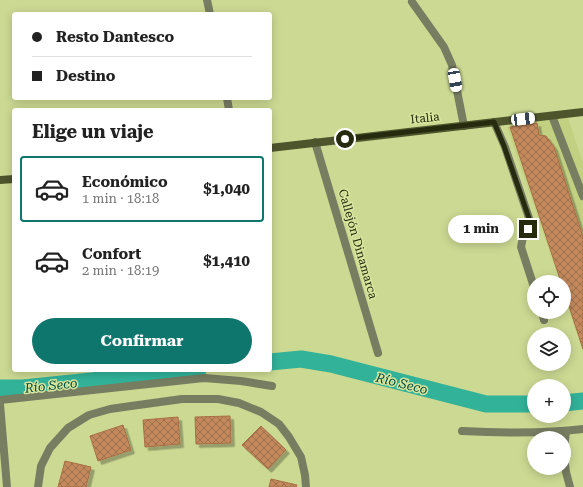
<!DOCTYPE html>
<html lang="es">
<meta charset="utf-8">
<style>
body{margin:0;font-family:"Roboto Serif",serif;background:#f2f2f2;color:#222;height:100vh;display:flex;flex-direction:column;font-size:15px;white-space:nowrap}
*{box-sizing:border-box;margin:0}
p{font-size:13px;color:#767676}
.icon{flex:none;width:22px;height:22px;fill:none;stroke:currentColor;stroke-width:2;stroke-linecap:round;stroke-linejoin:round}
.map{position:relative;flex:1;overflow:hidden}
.drawer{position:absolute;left:12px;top:108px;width:260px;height:264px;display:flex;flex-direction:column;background:#fff;border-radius:4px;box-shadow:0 2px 10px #0003}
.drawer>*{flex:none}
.top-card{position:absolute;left:12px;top:12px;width:260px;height:88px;border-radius:4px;box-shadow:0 2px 10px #0003;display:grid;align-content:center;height:88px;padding:0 20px;background:#fff}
.buttons{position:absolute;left:527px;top:275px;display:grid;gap:8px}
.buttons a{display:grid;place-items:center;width:44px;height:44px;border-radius:50%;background:#fff;box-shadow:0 2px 10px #0003;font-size:20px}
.end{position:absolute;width:18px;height:18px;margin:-9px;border:5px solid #262a0e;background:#fff;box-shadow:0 0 0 2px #fff}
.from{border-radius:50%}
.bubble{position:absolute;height:28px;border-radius:14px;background:#fff;box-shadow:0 2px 10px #0003;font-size:13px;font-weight:700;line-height:28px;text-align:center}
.car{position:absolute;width:12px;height:24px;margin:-12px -6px;border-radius:5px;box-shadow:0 0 3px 1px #0007;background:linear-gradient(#fff 24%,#345 0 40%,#fff 0 76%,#345 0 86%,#fff 0)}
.top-card b{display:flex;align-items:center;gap:14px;height:38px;font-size:15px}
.top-card b+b{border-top:1px solid #e0e0e0}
.top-card i{width:10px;height:10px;background:#222}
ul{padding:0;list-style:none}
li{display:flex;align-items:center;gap:12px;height:66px;margin:0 8px 6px;padding:0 12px;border:2px solid transparent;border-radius:4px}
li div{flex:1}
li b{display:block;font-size:15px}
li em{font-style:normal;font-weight:700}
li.current{border-color:#0f766e}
li>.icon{width:36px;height:36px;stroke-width:1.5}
h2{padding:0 20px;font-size:18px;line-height:48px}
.action{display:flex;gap:8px;margin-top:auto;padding:8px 20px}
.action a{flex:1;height:46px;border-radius:24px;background:#0f766e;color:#fff;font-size:16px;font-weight:700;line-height:46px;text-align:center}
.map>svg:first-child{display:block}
</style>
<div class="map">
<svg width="583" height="487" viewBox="0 0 583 487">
<defs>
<pattern id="building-cross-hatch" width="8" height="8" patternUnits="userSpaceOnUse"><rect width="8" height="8" fill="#c3895d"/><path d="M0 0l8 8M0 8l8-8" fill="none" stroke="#9e704b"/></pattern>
<filter id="shadow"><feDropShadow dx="3.5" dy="3.5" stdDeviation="0" flood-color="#0004"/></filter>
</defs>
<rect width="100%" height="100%" fill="#ccd992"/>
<!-- built -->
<polygon fill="#c2d081" points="567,115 583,163 583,352 564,295 564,282 560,282 507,127"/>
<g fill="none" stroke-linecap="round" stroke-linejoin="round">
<!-- canal -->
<g stroke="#31b299" stroke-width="17">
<polyline points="270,362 301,359 331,364 486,404 534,404"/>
<polyline points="0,388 23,388 198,370"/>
<polyline points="564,403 583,401"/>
</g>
</g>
<!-- building -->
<g fill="url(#building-cross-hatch)" stroke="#a76e44" filter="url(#shadow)">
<polygon points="537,123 539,135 546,136 554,147 583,237 583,349 564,291 564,282 561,282 510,127"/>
<polygon points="230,416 231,443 196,444 195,417"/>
<polygon points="178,417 180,444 145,447 143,420"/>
<polygon points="123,425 131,450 98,461 90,436"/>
<polygon points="261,426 286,450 268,469 242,445"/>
<polygon points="65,461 91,467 86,487 58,487"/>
<polygon points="271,479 297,485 296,487 269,487"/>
</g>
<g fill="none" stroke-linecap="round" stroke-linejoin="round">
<!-- service -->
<g stroke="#777d61" stroke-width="8">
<polyline points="412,2 444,47 452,65 464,126"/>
<polyline points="552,116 583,196"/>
<polyline points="494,122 505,147 530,221 528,229 523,237 521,247 534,287"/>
<polyline points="315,142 378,353"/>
<polyline points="542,312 544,320"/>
<polyline points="564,449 566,431"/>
<polyline points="564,457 566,472 570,487"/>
</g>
<!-- minor -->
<g stroke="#777d61" stroke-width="8">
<polyline points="207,0 210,14"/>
<polyline points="227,98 229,110"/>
<polyline points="0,400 204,378 241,381 272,386"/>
<polyline points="0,404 7,487"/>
<path d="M462,431C502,433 543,434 583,429"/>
<polyline points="38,487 41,466 50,448 68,428 89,415 110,409 131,406 182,399 218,399 239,403 261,412 279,424 289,437 301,457 305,475 306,487"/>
</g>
<!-- secondary -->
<g stroke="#4e552c" stroke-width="8">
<polyline points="270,148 583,112"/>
<polyline points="0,180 14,179"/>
</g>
</g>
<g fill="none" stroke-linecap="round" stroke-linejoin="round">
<!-- route -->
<polyline stroke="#262a0e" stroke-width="5" points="345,139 494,122 504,146 530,221 528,229"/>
</g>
<g text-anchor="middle" stroke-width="3" stroke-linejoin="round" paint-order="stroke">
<!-- street labels -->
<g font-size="12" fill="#262a0e" stroke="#d9e69f">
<text transform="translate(425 118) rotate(-6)" y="4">Italia</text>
<text transform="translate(358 244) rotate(74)" y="4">Callejón Dinamarca</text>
</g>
<!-- water labels -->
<g font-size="13" font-style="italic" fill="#004b3e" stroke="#d9e69f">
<text transform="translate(402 383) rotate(14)" y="5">Río Seco</text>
<text transform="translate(51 385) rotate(-6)" y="5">Río Seco</text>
</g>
</g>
</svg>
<div class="buttons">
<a><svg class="icon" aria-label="locate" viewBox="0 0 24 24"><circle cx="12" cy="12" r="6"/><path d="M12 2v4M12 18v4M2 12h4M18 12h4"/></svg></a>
<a><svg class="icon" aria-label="layers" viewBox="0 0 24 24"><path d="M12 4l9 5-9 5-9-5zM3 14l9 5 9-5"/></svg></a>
<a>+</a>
<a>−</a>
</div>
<i class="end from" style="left:345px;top:139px"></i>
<i class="end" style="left:528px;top:229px"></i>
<div class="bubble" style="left:448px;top:215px;width:66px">1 min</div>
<i class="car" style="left:455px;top:80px;rotate:170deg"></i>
<i class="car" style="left:523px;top:119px;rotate:83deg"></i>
<div class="top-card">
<b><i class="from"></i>Resto Dantesco</b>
<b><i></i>Destino</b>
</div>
<section class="drawer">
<h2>Elige un viaje</h2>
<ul>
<li class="current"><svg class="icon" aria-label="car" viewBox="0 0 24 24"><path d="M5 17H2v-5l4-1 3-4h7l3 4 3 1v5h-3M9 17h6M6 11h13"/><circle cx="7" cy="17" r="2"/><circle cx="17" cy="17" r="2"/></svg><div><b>Económico</b><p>1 min · 18:18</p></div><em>$1,040</em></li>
<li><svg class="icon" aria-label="car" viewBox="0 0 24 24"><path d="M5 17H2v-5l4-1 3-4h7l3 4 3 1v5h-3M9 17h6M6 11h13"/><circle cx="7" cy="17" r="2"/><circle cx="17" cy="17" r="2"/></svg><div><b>Confort</b><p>2 min · 18:19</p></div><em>$1,410</em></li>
</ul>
<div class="action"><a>Confirmar</a></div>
</section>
</div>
